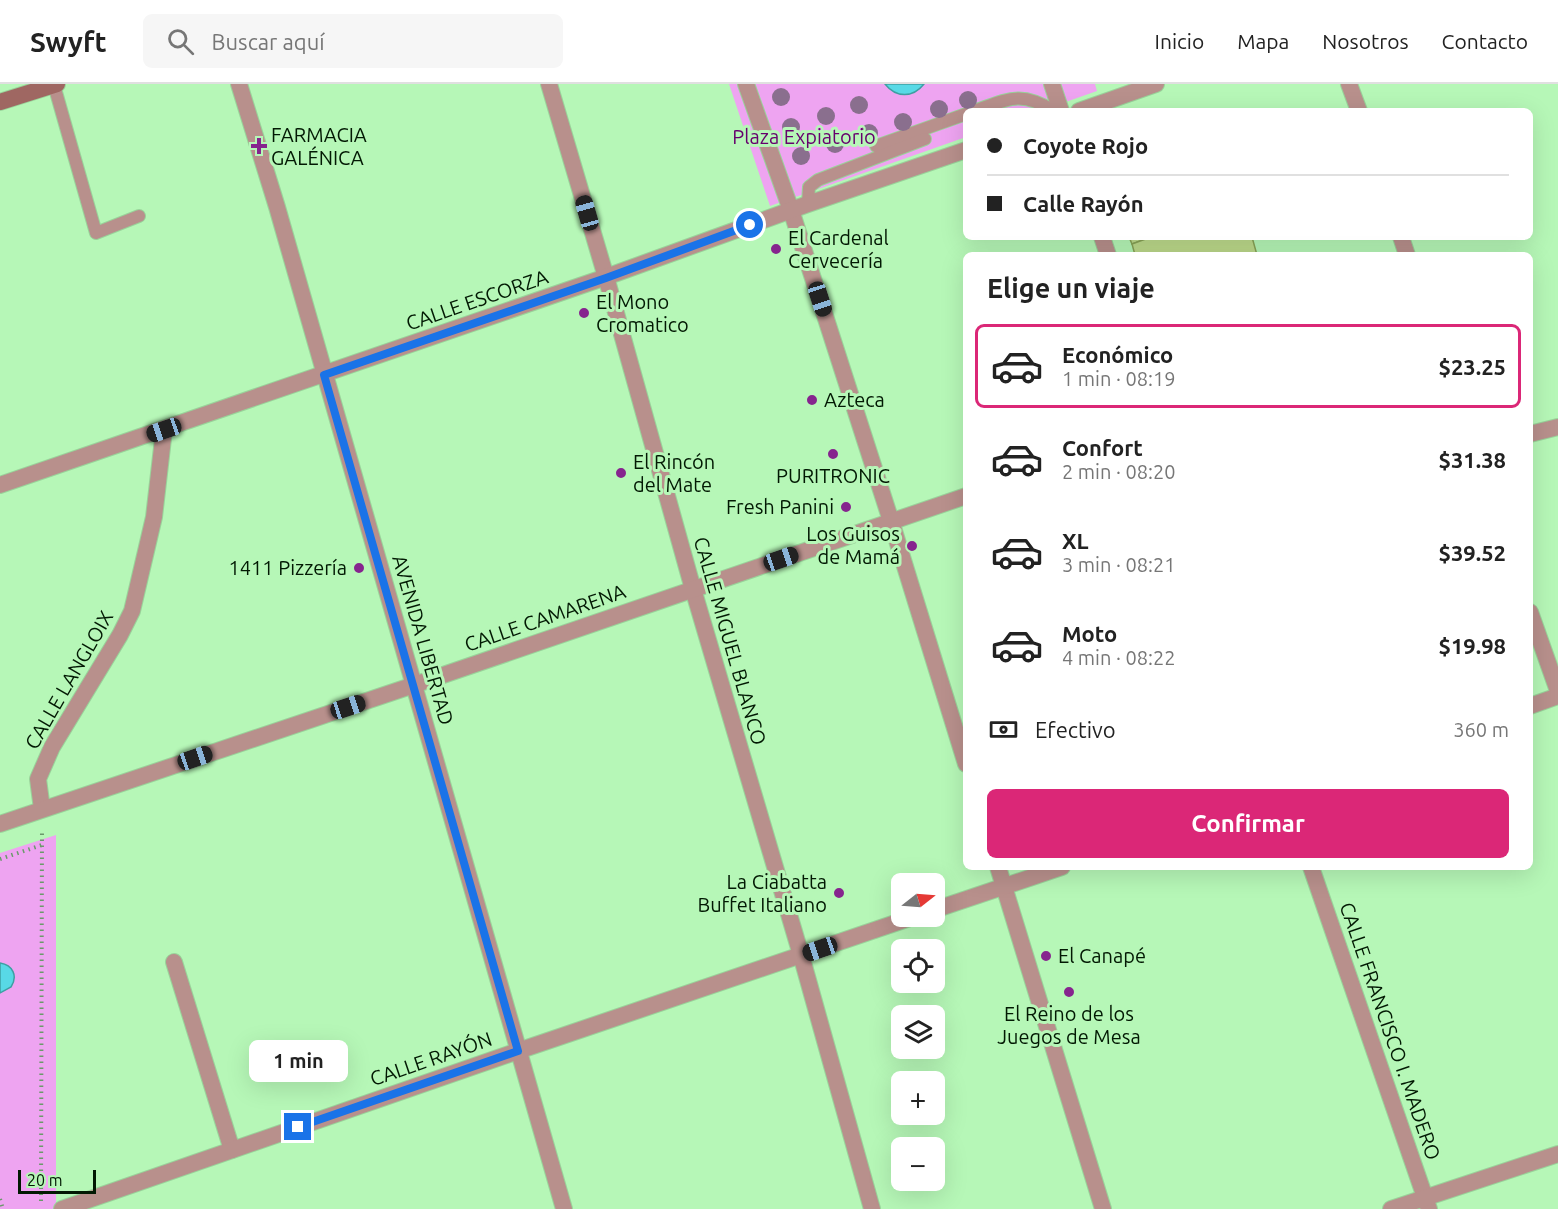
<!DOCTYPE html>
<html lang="es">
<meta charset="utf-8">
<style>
body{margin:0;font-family:Ubuntu,sans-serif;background:#f6f6f6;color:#222;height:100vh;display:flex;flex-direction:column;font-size:22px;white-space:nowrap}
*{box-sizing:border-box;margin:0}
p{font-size:20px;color:#767676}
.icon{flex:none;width:33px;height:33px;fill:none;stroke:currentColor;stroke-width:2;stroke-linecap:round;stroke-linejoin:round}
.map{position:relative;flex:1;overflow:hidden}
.drawer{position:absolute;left:963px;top:168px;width:570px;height:618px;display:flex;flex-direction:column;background:#fff;border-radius:9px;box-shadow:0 6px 24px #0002}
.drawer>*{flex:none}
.guide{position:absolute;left:963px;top:24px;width:570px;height:132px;border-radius:9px;box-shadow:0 6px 24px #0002;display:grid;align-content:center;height:132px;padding:0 24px;background:#fff}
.needle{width:39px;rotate:73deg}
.buttons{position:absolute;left:891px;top:789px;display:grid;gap:12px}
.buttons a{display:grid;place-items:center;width:54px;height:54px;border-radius:9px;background:#fff;box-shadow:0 6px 24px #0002;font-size:30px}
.scale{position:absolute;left:18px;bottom:15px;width:78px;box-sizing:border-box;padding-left:6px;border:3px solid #021903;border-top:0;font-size:16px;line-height:21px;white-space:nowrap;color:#021903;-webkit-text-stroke:4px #b6f7b7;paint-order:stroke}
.end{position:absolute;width:27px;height:27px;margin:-14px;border:8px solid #1a73e8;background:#fff;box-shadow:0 0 0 3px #fff}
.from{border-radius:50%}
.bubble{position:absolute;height:42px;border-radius:9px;background:#fff;box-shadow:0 6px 24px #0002;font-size:20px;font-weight:700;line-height:42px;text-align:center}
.car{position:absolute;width:18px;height:36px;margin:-18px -9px;border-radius:8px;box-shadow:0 0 4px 2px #0007;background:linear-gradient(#222 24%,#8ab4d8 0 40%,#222 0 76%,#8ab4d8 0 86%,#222 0)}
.guide b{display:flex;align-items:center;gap:21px;height:57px;font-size:22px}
.guide b+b{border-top:2px solid #e0e0e0}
.guide i{width:15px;height:15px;background:#222}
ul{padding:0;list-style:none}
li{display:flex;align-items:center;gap:18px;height:84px;margin:0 12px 9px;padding:0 12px;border:3px solid transparent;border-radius:9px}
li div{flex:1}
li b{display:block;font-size:22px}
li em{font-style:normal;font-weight:700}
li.current{border-color:#db2777}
li>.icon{width:54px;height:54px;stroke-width:1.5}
h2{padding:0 24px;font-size:27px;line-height:72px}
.pay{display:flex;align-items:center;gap:15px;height:66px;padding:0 24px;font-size:22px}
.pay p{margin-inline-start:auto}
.primary-button{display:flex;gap:12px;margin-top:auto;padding:12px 24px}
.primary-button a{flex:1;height:69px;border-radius:9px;background:#db2777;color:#fff;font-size:24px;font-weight:700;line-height:69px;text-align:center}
header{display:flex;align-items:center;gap:36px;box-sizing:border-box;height:84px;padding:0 30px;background:#fff;border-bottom:2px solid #e0e0e0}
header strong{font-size:28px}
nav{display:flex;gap:33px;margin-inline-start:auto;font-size:21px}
.search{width:420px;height:54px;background:#f6f6f6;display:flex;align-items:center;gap:15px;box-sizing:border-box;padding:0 21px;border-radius:9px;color:#767676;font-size:22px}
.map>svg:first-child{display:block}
</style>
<header>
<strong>Swyft</strong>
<div class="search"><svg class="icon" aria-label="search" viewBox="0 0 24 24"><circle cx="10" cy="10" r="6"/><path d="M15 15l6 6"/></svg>Buscar aquí</div>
<nav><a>Inicio</a><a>Mapa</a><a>Nosotros</a><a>Contacto</a></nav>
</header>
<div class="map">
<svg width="1558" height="1125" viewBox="0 0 1558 1125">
<rect width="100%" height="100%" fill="#b6f7b7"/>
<!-- green -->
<g fill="#eea4f1">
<polygon points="729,0 1095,0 1097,7 1040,27 966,27 966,53 770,122"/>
<polygon points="56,751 56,1125 0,1125 0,769"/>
</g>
<!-- water -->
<g fill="#58d9e6" stroke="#3e9fa2" stroke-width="1.5">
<path d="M885,0H924C913,14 896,14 885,0Z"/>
<path d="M0,879C13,881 18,892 11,903L0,909Z"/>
</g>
<!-- building -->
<g fill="#bdda8b" stroke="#88a356" stroke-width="1.5">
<polygon points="1129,153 1151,153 1132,160"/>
<polygon points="1151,153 1252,153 1257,171 1135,171 1132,160"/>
</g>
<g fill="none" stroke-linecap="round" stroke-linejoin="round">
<defs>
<g id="service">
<polyline points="54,1 96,149 139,132"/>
<path d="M974,27C1008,15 1021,6 1054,27"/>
<polyline points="876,62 966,30"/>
<polyline points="808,120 809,103 818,96 925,55"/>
</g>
<g id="pedestrian">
<polyline points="746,0 791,126"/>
<polyline points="1052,0 1061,27"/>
<polyline points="1079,27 1156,0"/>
</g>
<g id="minor">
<polyline points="239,0 277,123 564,1125"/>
<polyline points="549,0 606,193 693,505 801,871 872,1125"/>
<polyline points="1349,0 1359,27"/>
<polyline points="791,126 891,437 966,680"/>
<polyline points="1102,153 1108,171"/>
<polyline points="1401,153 1407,171"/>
<polyline points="1530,350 1558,343"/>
<polyline points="0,401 606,193 808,120 966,66"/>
<polyline points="1530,528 1558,607"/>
<polyline points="1530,622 1558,612"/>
<polyline points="42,725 38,695 52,663 120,551 132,527 154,433 164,346"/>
<polyline points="0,740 414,601 966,412"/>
<polyline points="998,783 1103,1125"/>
<polyline points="1311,783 1429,1125"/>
<polyline points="934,826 1062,783"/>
<polyline points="174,878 232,1066"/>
<polyline points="62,1125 518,967 916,832"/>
<polyline points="1391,1125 1558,1070"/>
</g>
<polyline id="secondary" points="0,18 57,0"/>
</defs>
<!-- service casing -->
<use href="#service" stroke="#99d39a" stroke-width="14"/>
<!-- pedestrian casing -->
<use href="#pedestrian" stroke="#99d39a" stroke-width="18"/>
<!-- minor casing -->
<use href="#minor" stroke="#99d39a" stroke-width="18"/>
<!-- secondary casing -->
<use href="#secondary" stroke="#99d39a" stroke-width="18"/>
<!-- path -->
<g stroke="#6a9a6b" stroke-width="4" stroke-dasharray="1.5 4.5" stroke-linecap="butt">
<polyline points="0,775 42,761"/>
<polyline points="0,1115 3,1125"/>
<polyline points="41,1117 42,746"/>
</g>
<!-- service -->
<use href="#service" stroke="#b8908c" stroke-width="12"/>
<!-- pedestrian -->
<use href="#pedestrian" stroke="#b8908c" stroke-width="16"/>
<!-- minor -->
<use href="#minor" stroke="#b8908c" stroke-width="16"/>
<!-- secondary -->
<use href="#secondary" stroke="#9f6762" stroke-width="16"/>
</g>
<!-- trees -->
<g fill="#8a6f8e">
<circle cx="781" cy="13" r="9"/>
<circle cx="968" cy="16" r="9"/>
<circle cx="859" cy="21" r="9"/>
<circle cx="939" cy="25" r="9"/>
<circle cx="826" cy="32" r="9"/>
<circle cx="903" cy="38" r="9"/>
<circle cx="791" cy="43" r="9"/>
<circle cx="869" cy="49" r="9"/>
<circle cx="835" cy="60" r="9"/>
<circle cx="801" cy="72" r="9"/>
</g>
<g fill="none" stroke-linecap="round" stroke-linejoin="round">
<!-- route -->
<polyline stroke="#1a73e8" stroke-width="8" points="298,1043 518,967 324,291 606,194 750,141"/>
</g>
<!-- markers -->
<g fill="#86248e" stroke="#b6f7b7" stroke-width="2">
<path d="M256 53h6v6h6v6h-6v6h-6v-6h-6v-6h6z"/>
<circle cx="776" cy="165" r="6"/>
<circle cx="584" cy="229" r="6"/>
<circle cx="812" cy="316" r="6"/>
<circle cx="833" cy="370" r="6"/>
<circle cx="621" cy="389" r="6"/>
<circle cx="846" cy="423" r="6"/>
<circle cx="912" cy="462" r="6"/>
<circle cx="359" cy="484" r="6"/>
<circle cx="839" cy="809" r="6"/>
<circle cx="1046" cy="872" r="6"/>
<circle cx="1069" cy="908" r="6"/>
</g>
<g text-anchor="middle" stroke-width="6" stroke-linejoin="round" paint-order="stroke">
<!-- poi labels -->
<g font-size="20" fill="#021903" stroke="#b6f7b7" text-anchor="start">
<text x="271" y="58">FARMACIA<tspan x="271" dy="23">GALÉNICA</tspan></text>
<text x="788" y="161">El Cardenal<tspan x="788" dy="23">Cervecería</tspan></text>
<text x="596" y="225">El Mono<tspan x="596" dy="23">Cromatico</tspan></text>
<text x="824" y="323">Azteca</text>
<text x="633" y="385">El Rincón<tspan x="633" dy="23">del Mate</tspan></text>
<text x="833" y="399" text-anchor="middle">PURITRONIC</text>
<text x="834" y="430" text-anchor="end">Fresh Panini</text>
<text x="900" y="457" text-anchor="end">Los Guisos<tspan x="900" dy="23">de Mamá</tspan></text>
<text x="347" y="491" text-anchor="end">1411 Pizzería</text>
<text x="827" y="805" text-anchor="end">La Ciabatta<tspan x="827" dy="23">Buffet Italiano</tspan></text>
<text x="1058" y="879">El Canapé</text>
<text x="1069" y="937" text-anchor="middle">El Reino de los<tspan x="1069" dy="23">Juegos de Mesa</tspan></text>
</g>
<!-- park labels -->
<g font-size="20" fill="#66006d" stroke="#b6f7b7">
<text x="804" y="60">Plaza Expiatorio</text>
</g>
<!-- street labels -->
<g font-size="20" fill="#021903" stroke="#b6f7b7">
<text transform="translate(477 216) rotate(-19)" y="7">CALLE ESCORZA</text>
<text transform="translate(545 534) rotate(-19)" y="7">CALLE CAMARENA</text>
<text transform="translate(423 556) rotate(74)" y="7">AVENIDA LIBERTAD</text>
<text transform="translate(730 557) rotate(74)" y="7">CALLE MIGUEL BLANCO</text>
<text transform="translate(69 596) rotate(-60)" y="7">CALLE LANGLOIX</text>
<text transform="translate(1390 947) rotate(71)" y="7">CALLE FRANCISCO I. MADERO</text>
<text transform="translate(431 975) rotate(-19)" y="7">CALLE RAYÓN</text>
</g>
</g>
</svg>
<div class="buttons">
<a><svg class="needle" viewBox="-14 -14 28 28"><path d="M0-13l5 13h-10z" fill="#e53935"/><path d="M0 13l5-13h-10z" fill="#767676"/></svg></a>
<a><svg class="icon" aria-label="locate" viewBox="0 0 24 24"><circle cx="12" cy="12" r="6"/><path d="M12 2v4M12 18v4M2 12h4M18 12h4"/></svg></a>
<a><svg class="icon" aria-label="layers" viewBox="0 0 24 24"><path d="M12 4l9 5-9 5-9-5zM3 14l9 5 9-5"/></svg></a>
<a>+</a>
<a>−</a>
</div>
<div class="scale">20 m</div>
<i class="end from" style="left:750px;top:141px"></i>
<i class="end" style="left:298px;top:1043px"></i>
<div class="bubble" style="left:249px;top:956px;width:99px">1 min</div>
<i class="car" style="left:587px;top:129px;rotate:344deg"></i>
<i class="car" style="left:820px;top:215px;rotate:162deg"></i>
<i class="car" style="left:164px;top:346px;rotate:251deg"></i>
<i class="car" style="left:781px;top:475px;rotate:71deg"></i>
<i class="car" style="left:348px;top:623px;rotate:72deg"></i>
<i class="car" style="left:195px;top:674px;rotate:71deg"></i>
<i class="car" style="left:820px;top:865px;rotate:251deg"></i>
<div class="guide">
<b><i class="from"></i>Coyote Rojo</b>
<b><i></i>Calle Rayón</b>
</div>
<section class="drawer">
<h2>Elige un viaje</h2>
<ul>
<li class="current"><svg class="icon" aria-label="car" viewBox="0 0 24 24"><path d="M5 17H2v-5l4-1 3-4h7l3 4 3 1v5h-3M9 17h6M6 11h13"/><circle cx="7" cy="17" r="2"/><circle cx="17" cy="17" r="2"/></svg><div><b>Económico</b><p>1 min · 08:19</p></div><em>$23.25</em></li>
<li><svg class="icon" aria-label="car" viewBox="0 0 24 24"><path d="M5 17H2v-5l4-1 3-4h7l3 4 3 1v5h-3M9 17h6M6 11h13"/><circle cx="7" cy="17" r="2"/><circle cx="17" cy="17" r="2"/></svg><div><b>Confort</b><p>2 min · 08:20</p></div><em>$31.38</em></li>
<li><svg class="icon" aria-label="car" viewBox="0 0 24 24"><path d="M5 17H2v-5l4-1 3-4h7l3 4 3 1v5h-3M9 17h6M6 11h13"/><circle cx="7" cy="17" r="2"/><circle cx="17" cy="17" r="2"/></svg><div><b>XL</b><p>3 min · 08:21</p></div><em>$39.52</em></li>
<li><svg class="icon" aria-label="car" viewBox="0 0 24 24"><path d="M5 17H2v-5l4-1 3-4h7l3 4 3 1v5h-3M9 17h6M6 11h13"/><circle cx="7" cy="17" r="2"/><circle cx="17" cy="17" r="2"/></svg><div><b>Moto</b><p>4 min · 08:22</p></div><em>$19.98</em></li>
</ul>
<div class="pay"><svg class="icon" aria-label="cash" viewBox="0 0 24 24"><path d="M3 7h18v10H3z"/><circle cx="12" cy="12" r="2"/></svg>Efectivo<p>360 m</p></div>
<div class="primary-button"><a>Confirmar</a></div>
</section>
</div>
